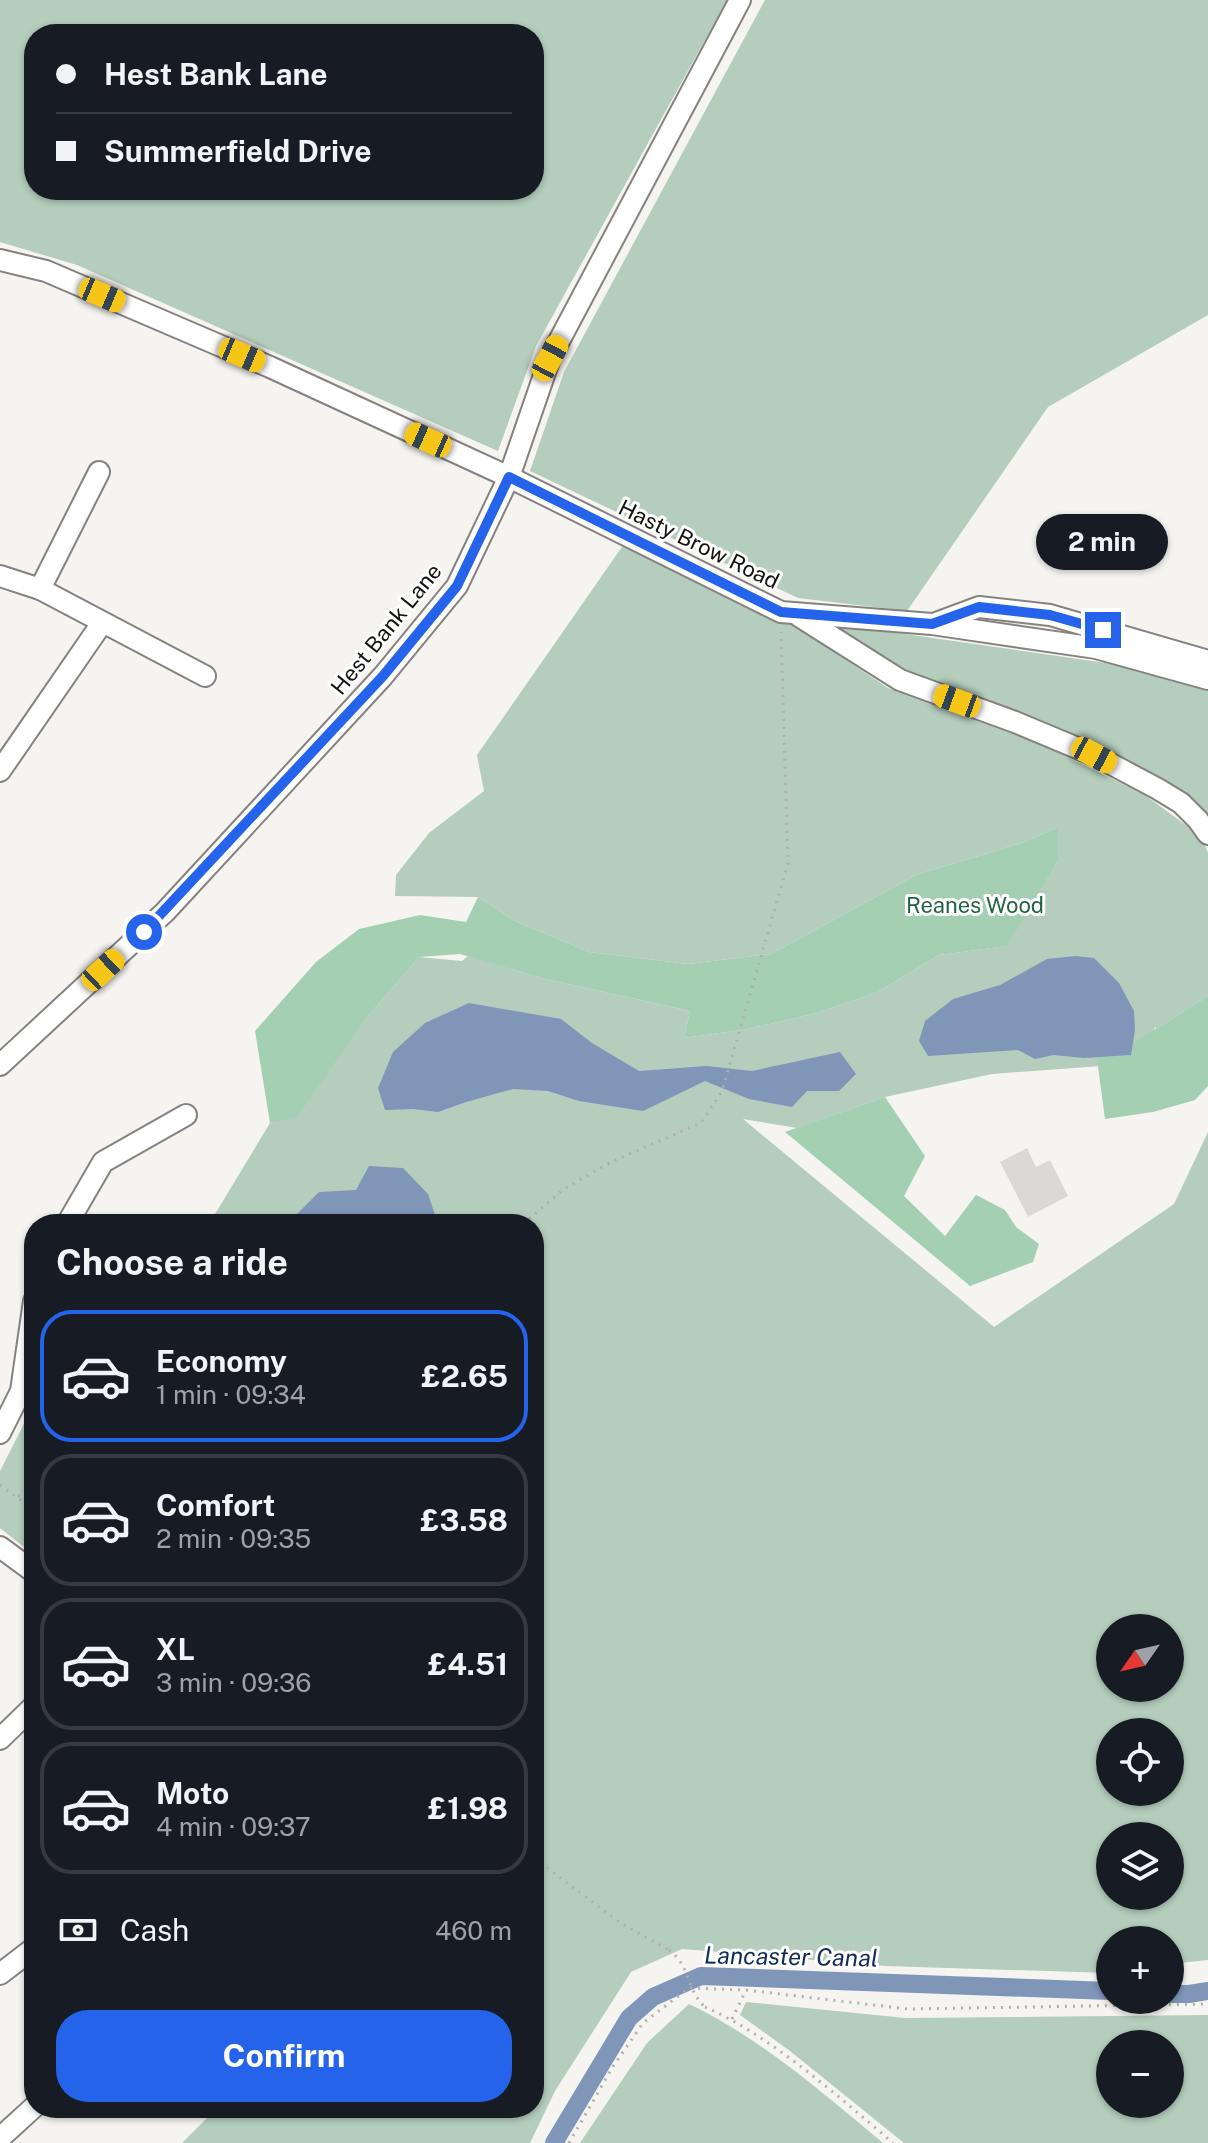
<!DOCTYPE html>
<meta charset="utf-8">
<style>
body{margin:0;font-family:"Public Sans",sans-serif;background:#20242c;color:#f1f3f6;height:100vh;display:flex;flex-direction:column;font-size:30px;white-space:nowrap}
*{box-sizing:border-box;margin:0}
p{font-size:26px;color:#9ea1a6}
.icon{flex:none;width:44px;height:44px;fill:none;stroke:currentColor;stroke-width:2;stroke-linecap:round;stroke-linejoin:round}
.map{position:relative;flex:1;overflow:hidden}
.drawer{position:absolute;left:24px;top:1214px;width:520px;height:904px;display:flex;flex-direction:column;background:#171b24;border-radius:32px;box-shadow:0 2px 6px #0004}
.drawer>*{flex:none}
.guide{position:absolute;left:24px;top:24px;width:520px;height:176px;border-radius:32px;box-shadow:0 2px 6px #0004;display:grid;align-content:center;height:176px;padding:0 32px;background:#171b24}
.needle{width:52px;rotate:236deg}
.tools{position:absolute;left:1096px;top:1614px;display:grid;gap:16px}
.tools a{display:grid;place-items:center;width:88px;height:88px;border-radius:50%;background:#171b24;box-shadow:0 2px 6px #0004;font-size:40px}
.end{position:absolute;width:36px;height:36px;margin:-18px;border:10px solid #2563eb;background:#fff;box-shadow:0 0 0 4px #fff}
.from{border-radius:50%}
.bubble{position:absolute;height:56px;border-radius:28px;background:#171b24;box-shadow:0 2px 6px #0004;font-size:26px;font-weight:700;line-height:56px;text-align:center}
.car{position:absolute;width:24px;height:48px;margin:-24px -12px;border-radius:10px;box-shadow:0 0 6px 2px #0007;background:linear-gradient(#f5c518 24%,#345 0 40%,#f5c518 0 76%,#345 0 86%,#f5c518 0)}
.guide b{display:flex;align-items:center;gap:28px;height:76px;font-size:30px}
.guide b+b{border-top:2px solid #363941}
.guide i{width:20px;height:20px;background:#f1f3f6}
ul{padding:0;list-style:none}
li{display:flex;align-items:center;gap:24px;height:132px;margin:0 16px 12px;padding:0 16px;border:4px solid #363941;border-radius:32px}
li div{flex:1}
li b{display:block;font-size:30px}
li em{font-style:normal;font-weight:700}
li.on{border-color:#2563eb}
li>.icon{width:72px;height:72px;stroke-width:1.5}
h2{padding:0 32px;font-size:36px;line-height:96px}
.pay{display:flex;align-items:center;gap:20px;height:88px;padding:0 32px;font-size:30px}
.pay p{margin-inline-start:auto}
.action{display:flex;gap:16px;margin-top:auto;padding:16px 32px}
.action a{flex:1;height:92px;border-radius:32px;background:#2563eb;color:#fff;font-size:32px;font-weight:700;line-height:92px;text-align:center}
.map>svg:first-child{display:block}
</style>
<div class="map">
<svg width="1208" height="2143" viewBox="0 0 1208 2143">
<rect width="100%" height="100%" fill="#f6f4f0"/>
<!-- green -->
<g fill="#b4cdbc" fill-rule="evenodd">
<path d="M0,0H727L536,346L498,451L77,265L0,242ZM534,34V190H34V34Z"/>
<polygon points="765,0 1208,0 1208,315 1048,407 907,611 798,598 530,471 564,372"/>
<path d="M624,544L792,624L888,688L1043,745L1145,795L1202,837L1208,853V996L1156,1029L1155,1026L1152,1044L1129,1064L992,1074L885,1097L797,1128L743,1119L994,1327L1174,1204L1208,1132V1960L1170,1964V1940H1110L1109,1973L885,1966L682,1949L631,1972L555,2091L530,2143H182L217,2108H534V1224H209L270,1123L297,1116L369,1015L419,957L462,961L468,956L545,979L690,1011L684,1038L748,1029L817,1013L878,992L939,955L1006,946L1058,861V827L1025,842L916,875L771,954L688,964L589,952L515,921L478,897L395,896L396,875L429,833L484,791L477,755ZM1110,1628H1170V1688H1110ZM1110,1732H1170V1792H1110ZM1110,1836H1170V1896H1110Z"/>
<polygon points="831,627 863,628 1113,664 1208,691 1208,820 1164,782 1012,710 919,677"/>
<polygon points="34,1404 34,1555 0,1528 0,1471"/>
<path d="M746,2002L905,2018L1208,2015V2143H904L790,2051L740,2015ZM1110,2044H1170V2104H1110Z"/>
<path d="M689,2004C760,2038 823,2093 883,2143H580L647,2043Z"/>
</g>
<!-- forest -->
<g fill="#a4cfb3">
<polygon points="1058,827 1058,861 1007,946 939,955 878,992 817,1013 748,1029 684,1038 690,1011 545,979 460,954 419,957 369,1015 297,1117 270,1123 255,1031 316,962 359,929 420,915 466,922 478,897 515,921 589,952 688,964 771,954 916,875 1025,842"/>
<polygon points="1208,996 1208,1086 1195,1100 1153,1112 1105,1119 1096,1052 1132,1044"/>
<polygon points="885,1097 925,1156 904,1196 945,1236 976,1195 1005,1210 1016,1227 1039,1244 1033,1262 970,1286 785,1132"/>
</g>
<!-- water -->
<g fill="#7f96b9">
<polygon points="1076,956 1094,958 1119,983 1134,1011 1135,1030 1131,1055 1084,1058 1054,1055 1035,1059 1018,1050 928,1056 919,1041 925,1021 953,999 1000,985 1047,959"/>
<polygon points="469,1003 561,1019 592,1043 639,1071 707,1066 752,1071 840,1052 856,1074 839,1091 807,1091 792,1107 749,1099 705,1081 643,1111 579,1101 548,1091 513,1089 466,1102 438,1112 413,1109 385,1110 378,1088 393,1052 425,1023"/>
<polygon points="369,1166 403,1168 428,1194 438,1224 295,1224 296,1215 319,1192 356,1190"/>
</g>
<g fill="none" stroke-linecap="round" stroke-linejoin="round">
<!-- canal -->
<g stroke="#7f96b9" stroke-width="18">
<polyline points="1170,1994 1189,1994 1208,1991"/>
<polyline points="554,2143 629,2018 653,1997 701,1976 1110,1991"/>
</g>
</g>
<!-- building -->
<polygon fill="#dbd9d5" points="1027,1148 1036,1167 1050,1160 1068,1196 1028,1217 1000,1162"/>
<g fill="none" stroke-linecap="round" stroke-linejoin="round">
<defs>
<g id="minor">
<polyline points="0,260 46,271 270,367 509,477 781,612 932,624 1096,648 1208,679"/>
<polyline points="0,576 40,589 205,676"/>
<polyline points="40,589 99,472"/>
<polyline points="799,616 900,680 1015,722 1094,755 1158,789 1181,803 1198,820 1208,834"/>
<polyline points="936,623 979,607 1050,615 1208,661"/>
<polyline points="0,771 102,623"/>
<polyline points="0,1065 165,912 383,676 457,586 509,477 550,358 740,0"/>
<polyline points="67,1224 103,1162 186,1115"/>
<polyline points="0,1433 21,1391 34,1301"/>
<polyline points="0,1547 34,1572"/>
<polyline points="0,1739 34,1706"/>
<polyline points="0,1974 34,1948"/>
<polyline points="0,2138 34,2107"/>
</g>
</defs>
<!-- minor casing -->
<use href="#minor" stroke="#85827f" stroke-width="24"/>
<!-- path -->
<g stroke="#b0afac" stroke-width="3" stroke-dasharray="2 6" stroke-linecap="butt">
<polyline points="523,1224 564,1189 613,1161 701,1123 722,1091 788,863 781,632"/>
<polyline points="0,1485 34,1510"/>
<polyline points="18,1496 34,1498"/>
<polyline points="534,1858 622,1924 669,1950"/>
<path d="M705,2007C771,2036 838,2096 893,2143"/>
<polyline points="732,2019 746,1990"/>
<polyline points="569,2143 612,2068 643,2023 689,1988 746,1990 908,2009 1208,2004"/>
</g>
<!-- minor -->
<use href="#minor" stroke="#fff" stroke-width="20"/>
<!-- path-bridge -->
<path stroke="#b0afac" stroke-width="3" stroke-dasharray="2 6" stroke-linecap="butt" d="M669,1950C691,1966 685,1988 705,2007"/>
</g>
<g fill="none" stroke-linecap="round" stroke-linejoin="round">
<!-- route -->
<polyline stroke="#2563eb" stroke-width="10" points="144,932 383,676 457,586 509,477 781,612 932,624 979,607 1050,615 1103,630"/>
</g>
<g text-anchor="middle" stroke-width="6" stroke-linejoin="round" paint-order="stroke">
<!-- street labels -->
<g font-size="22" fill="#131211" stroke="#fff">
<text transform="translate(699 544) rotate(26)" y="8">Hasty Brow Road</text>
<text transform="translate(386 629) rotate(-51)" y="8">Hest Bank Lane</text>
</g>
<!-- park labels -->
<g font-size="22" fill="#226441" stroke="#fff">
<text x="975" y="913">Reanes Wood</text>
</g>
<!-- water labels -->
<g font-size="24" font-style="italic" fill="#0f2c59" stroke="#fff">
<text transform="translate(791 1957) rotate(1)" y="8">Lancaster Canal</text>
</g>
</g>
</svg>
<div class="tools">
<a><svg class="needle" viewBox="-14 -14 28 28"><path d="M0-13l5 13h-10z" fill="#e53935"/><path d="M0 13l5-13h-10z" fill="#9ea1a6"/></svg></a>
<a><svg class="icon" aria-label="locate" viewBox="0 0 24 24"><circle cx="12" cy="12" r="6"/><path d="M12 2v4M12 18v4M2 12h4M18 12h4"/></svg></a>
<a><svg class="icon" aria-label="layers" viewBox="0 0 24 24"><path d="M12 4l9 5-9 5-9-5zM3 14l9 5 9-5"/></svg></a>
<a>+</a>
<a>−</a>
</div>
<i class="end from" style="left:144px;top:932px"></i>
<i class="end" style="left:1103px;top:630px"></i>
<div class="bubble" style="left:1036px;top:514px;width:132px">2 min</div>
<i class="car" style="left:102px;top:295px;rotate:113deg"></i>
<i class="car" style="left:242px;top:355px;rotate:113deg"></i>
<i class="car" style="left:550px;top:358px;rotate:28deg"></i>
<i class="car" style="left:428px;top:440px;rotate:294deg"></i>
<i class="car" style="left:957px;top:701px;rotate:290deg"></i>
<i class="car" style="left:1094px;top:755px;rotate:118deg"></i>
<i class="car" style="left:103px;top:970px;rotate:47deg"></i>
<div class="guide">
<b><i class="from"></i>Hest Bank Lane</b>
<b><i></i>Summerfield Drive</b>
</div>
<section class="drawer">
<h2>Choose a ride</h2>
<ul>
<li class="on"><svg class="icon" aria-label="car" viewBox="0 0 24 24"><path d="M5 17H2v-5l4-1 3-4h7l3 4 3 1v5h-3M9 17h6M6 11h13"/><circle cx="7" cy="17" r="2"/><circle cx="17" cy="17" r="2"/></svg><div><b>Economy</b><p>1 min · 09:34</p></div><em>£2.65</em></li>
<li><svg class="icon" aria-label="car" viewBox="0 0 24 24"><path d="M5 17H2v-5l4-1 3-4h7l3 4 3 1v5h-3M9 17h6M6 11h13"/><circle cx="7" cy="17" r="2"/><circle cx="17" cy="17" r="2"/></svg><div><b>Comfort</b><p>2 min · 09:35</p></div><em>£3.58</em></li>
<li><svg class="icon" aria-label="car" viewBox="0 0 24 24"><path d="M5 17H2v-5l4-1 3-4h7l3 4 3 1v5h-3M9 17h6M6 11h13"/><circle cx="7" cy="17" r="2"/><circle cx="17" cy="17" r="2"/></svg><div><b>XL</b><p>3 min · 09:36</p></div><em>£4.51</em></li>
<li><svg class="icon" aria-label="car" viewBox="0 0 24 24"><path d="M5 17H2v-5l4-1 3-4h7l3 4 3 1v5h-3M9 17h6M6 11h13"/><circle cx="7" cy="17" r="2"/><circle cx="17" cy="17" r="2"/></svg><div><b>Moto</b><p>4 min · 09:37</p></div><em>£1.98</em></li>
</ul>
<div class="pay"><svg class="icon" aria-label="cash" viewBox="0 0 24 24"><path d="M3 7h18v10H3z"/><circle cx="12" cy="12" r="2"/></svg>Cash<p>460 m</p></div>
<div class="action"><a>Confirm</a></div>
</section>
</div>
